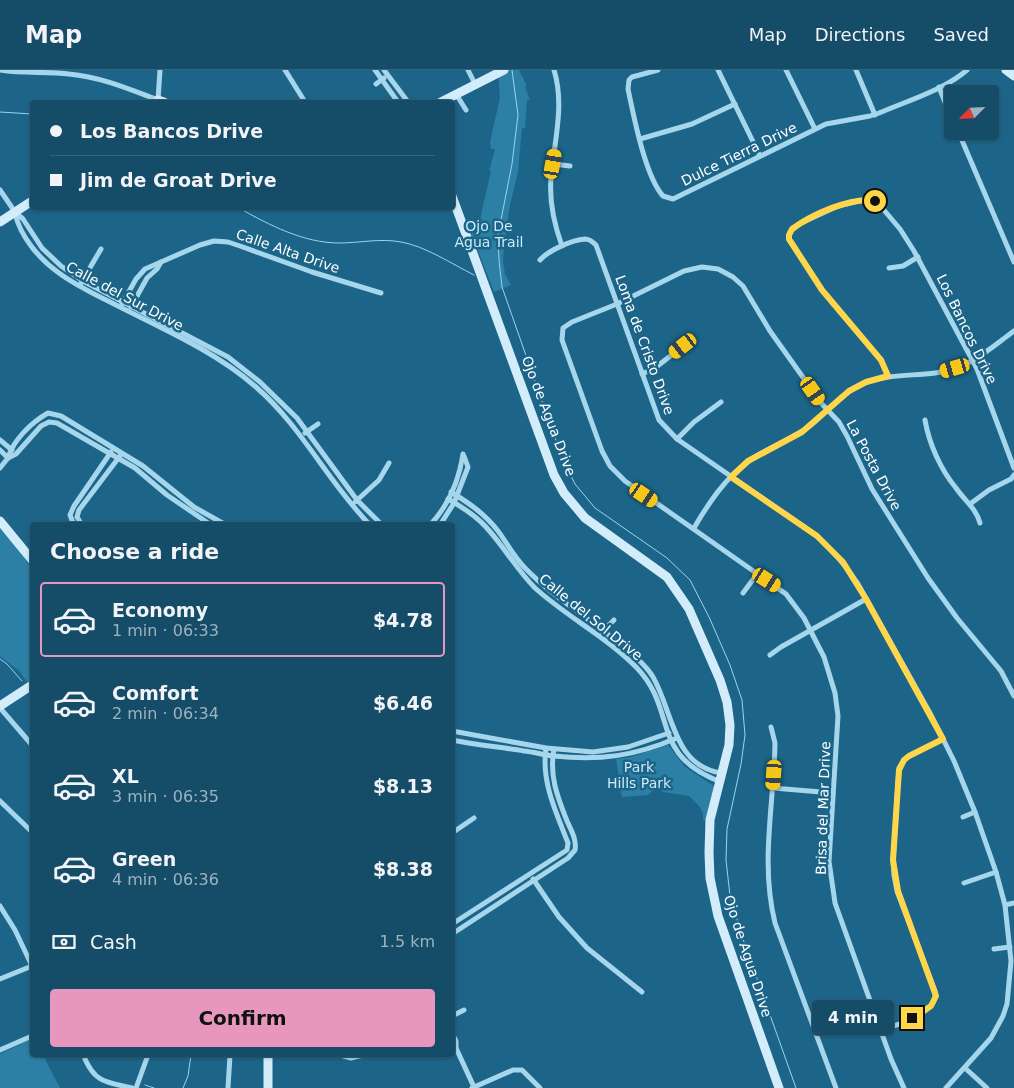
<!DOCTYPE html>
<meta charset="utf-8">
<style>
body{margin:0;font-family:"DejaVu Sans",sans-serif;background:#1e536d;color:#f1f3f6;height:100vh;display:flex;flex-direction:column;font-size:19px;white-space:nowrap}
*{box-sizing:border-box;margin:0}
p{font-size:16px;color:#9db4c0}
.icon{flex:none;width:28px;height:28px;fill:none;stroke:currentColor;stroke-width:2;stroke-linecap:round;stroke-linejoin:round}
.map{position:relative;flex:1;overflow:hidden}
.sheet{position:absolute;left:30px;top:452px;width:425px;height:535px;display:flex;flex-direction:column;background:#154c67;border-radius:5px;box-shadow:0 1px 4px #0004,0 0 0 1px #34637b}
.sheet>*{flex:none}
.guide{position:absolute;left:30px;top:30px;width:425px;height:110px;border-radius:5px;box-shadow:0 1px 4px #0004,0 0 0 1px #34637b;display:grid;align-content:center;height:110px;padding:0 20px;background:#154c67}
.needle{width:32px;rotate:246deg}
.fabs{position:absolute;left:944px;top:15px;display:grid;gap:10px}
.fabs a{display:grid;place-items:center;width:55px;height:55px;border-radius:5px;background:#154c67;box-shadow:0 1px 4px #0004,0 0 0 1px #34637b;font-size:25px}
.end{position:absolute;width:22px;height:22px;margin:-11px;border:6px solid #ffd54a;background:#111;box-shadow:0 0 0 2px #111}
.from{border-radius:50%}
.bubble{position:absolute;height:35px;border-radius:5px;background:#154c67;box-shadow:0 1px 4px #0004,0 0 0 1px #34637b;font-size:16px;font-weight:800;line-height:35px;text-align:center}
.car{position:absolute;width:15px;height:30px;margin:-15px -8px;border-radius:6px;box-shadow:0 0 4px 1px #0007;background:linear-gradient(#f5c518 24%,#345 0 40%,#f5c518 0 76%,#345 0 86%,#f5c518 0)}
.guide b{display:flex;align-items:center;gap:18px;height:48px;font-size:19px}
.guide b+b{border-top:1px solid #34637b}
.guide i{width:12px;height:12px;background:#f1f3f6}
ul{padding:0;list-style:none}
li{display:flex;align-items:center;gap:15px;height:75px;margin:0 10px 8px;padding:0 10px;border:2px solid transparent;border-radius:5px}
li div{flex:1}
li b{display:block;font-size:19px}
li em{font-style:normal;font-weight:800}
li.active{border-color:#e797bd}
li>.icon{width:45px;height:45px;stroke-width:1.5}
h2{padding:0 20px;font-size:22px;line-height:60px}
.pay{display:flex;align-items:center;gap:12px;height:55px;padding:0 20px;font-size:19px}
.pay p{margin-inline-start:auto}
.action{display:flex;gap:10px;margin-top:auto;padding:10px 20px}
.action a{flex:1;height:58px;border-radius:5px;background:#e797bd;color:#111;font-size:20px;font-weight:800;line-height:58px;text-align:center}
header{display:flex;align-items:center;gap:30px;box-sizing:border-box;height:70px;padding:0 25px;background:#154c67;border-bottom:1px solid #34637b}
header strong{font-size:24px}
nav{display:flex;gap:28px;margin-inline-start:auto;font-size:18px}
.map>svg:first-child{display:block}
</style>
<header>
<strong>Map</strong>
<nav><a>Map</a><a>Directions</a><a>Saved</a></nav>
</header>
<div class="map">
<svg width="1014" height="1018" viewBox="0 0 1014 1018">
<rect width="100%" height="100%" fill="#1c6589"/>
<!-- green -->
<g fill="#2c7fa5">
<polygon points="498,0 519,0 527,16 525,17 530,30 527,30 525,58 522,58 518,102 510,135 504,176 503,192 505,204 511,215 494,222 468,155 480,149 491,101 489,101 495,79 491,79 490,72 500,28"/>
<polygon points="0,459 20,481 32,500 32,608 27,612 19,601 0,586"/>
<polygon points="668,675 685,697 714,716 707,751 703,750 703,743 700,737 689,726 663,722 660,718 656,718 648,725 622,727 616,689 631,687"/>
<polygon points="32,969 32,985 43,985 60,1018 0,1018 0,984"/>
</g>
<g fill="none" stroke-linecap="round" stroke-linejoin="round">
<!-- stream -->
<g stroke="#99d4ee" stroke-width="1">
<polyline points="512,0 518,45 512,94 498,165 499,190 502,217 550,354 564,392 575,414 595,438 667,488 690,510 709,547 730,595 742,630 745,665 741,694 727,759 726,790 730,826 743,869 796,1018"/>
<polyline points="0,42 32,44"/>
<path d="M239,138C269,155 304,173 339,173C360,173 380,168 401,172C425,176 452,194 474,205"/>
<polyline points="0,589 7,594 22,611"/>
<polyline points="145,1015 154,1018"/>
<polyline points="183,1018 188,1006 191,985"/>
</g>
<!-- street -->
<g stroke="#a6d6ec" stroke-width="5">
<path d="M0,0C23,4 46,1 69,4C101,7 129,19 158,30L160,0"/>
<polyline points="285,0 305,32"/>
<polyline points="375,0 398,32"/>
<polyline points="384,0 408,32"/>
<polyline points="468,0 475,14"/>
<path d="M554,0C565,35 554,73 551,108C549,131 554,154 562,176"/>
<path d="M658,0L632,7L629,10L628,19C634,47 645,106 663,126L673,129L826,54L870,46L879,43C907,31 944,20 967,0"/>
<polyline points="718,0 760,86"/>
<polyline points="786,0 815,59"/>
<polyline points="856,0 875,45"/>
<polyline points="376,14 384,8"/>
<polyline points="939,17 952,50"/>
<polyline points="456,24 466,40"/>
<polyline points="958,61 1014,192"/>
<polyline points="640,69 692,54 735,34"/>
<polyline points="553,94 570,96"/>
<polyline points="0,120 15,142 23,149 42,178 61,196 83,211 228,287 260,312 297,348 357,430 382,455"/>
<path d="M15,143C20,166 39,189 59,203C75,215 94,224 112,233C161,258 215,281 256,317C302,357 328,412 370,455"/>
<path d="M540,190C549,180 572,170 585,169C590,169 593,172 596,175L659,350L677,369L817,466C833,481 846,496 858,514L931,645L954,691L975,742L996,802L1005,835L1011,891L1007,934L1003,946L991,968L946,1018"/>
<polyline points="889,198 903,196 918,187"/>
<polyline points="81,213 101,179"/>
<polyline points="122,234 136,209 145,199 200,175 214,171 228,172 240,176 312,202 381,223"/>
<polyline points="131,237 147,208 157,199 161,192"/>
<polyline points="642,304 655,298 683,276"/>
<polyline points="888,306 881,290 822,220 789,169 790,162 799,154 838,136 863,130 869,130 878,133 900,159 914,181 977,299 1014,398"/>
<path d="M925,350C929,374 941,400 956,418C965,431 976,438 980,453"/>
<polyline points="305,363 318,354"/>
<polyline points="677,369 694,352 721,332"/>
<polyline points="0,370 12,380"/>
<polyline points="0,380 8,388"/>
<path d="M8,388C13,370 32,352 48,343L61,346L143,396L194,437L226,455"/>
<polyline points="0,398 8,388 16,384 41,356 49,352 57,353 135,398 167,425 211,455"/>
<path d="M451,422C469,433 485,444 498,461C507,473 514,487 525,498C553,527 589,548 620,574C632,584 645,594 653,607C673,641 673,697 722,703"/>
<path d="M448,429C462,437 475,445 485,456C504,476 516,499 535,518C567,547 607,567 637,598C678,641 649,685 721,712"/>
<polyline points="355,432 379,410 389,393"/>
<polyline points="970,434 989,420 1011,409 1014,405"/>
<polyline points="74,455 70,445 74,436 111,382"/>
<polyline points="82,455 77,447 79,440 120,386"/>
<path d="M430,455C448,436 459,410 463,384"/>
<polyline points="440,455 454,433 468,397 464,386"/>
<path d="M694,458C708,434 725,408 749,391C768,377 792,370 811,355C830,340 844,320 868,312C890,304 912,306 935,303C969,299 988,280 1014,261"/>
<polyline points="743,523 757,504"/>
<polyline points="602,562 614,550"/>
<polyline points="770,585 781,577 866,529"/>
<polyline points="0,638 32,675"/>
<path d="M771,657L775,673C774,735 760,792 775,853L836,1018"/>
<polyline points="452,661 546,678 593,682 628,677 669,663"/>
<path d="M452,670C476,675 500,677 524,681C534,682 544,685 554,686C599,691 635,686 677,668"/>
<polyline points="773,718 833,723"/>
<polyline points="0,731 32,762"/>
<polyline points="963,747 975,742"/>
<polyline points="452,763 474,748"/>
<polyline points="533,809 559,847 587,878 642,922"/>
<polyline points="964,813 996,802"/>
<polyline points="1005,835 1014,833"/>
<polyline points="0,836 15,860 32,896"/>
<path d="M452,854L567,780L568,773C556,742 541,712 546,678"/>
<path d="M452,864L568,788L575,780C577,770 571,760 567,751C557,726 549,705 554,679"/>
<polyline points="994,879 1010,877"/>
<polyline points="0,909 32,896"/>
<polyline points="452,946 464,940"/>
<path d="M881,960C898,955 939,943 935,921L897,821L894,805L893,791L899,698L904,690L909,686L943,669"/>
<polyline points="452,963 456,971 456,978"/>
<polyline points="452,975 456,978 474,1017"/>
<polyline points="0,980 32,966"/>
<polyline points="340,985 351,988 363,985"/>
<path d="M85,989C96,1014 108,1012 132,1018"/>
<polyline points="965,998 987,1018"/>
<polyline points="136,1018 148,985"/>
<polyline points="228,1018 230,985"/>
<polyline points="472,1018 513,1000 522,1000 540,1018"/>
<polyline points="904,1018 891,989 835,833 829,791 838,646 835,623 824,587 804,548 786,524 625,411 610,396 602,381 562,270 563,258 572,252 617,234 684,201 702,197 718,199 733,207 743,216 770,261 822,334 839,352 847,366 872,419 928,508 957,548 1001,601 1014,626"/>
</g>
<!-- secondary -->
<g stroke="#d2ecf9" stroke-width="9">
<polyline points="1006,0 1014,6"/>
<polyline points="157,32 158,30 164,32"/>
<polyline points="441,32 504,0"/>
<polyline points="452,126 554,405 564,423 585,448 667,507 689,539 720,610 727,632 730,655 729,675 710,750 709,783 710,808 718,846 779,1018"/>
<polyline points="0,152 32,131"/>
<polyline points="0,451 32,490"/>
<polyline points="0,636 32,615"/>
<polyline points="268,1018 268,985"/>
</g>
</g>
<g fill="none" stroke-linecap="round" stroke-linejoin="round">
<!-- route -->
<path stroke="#ffd54a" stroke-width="6" d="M875,131C852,126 811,145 792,159L789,165V169L822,220L881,290L888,306L866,312L849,321L802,362L748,391L731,407L817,466L843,492L866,529L943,669L909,686L904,690L899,700L893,790L898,821L936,926L931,936L912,948"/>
</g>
<g text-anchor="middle" stroke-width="5" stroke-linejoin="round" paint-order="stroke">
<!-- street labels -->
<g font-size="14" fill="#fff" stroke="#1c6589">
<text transform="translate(739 84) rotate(-26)" y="5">Dulce Tierra Drive</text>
<text transform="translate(288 181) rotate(19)" y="5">Calle Alta Drive</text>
<text transform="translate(125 226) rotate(28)" y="5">Calle del Sur Drive</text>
<text transform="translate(967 259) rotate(64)" y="5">Los Bancos Drive</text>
<text transform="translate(645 275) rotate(70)" y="5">Loma de Cristo Drive</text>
<text transform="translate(549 346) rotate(69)" y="5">Ojo de Agua Drive</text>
<text transform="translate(874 395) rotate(62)" y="5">La Posta Drive</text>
<text transform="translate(591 547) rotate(39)" y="5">Calle del Sol Drive</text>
<text transform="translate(823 738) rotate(-88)" y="5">Brisa del Mar Drive</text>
<text transform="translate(748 886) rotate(72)" y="5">Ojo de Agua Drive</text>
</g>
<!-- park labels -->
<g font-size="14" fill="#cbebf9" stroke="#1c6589">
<text x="489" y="161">Ojo De<tspan x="489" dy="16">Agua Trail</tspan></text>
<text x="639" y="702">Park<tspan x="639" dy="16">Hills Park</tspan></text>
</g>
</g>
</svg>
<div class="fabs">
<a><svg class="needle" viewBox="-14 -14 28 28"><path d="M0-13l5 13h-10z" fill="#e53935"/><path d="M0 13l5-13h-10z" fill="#9db4c0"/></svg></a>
</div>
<i class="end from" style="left:875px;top:131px"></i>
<i class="end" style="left:912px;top:948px"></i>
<div class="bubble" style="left:812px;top:930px;width:82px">4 min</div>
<i class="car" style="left:553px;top:94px;rotate:10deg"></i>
<i class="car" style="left:683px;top:276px;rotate:232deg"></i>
<i class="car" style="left:955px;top:298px;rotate:254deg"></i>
<i class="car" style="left:813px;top:321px;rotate:145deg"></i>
<i class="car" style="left:644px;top:425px;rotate:124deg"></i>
<i class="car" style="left:767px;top:510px;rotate:123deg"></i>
<i class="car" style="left:774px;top:705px;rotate:184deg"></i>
<div class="guide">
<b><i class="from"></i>Los Bancos Drive</b>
<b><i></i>Jim de Groat Drive</b>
</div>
<section class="sheet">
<h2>Choose a ride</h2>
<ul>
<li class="active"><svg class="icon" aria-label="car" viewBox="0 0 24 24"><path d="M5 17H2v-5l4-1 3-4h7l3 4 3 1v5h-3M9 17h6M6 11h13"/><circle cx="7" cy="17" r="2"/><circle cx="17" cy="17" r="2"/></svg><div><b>Economy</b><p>1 min · 06:33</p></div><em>$4.78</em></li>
<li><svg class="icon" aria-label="car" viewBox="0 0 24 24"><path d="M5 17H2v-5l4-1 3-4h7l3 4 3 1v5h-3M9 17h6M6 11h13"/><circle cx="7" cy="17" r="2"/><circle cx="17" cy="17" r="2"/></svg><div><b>Comfort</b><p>2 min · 06:34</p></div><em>$6.46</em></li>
<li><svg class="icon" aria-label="car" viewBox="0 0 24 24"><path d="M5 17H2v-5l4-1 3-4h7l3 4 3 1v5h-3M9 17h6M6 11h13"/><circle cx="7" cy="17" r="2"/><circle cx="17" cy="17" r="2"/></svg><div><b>XL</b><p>3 min · 06:35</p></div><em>$8.13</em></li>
<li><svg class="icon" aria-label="car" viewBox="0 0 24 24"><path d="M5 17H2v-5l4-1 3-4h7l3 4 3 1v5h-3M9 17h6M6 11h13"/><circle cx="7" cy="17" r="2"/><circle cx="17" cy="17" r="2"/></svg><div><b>Green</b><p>4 min · 06:36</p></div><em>$8.38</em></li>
</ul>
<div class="pay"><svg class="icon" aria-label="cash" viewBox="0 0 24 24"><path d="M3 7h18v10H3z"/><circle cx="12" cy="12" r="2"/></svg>Cash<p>1.5 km</p></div>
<div class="action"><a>Confirm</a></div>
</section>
</div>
